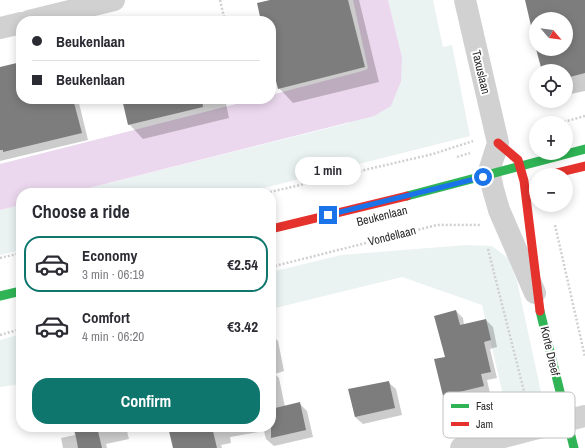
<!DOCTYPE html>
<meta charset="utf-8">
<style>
body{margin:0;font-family:"Archivo Narrow",sans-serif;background:#f7f7f7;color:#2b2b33;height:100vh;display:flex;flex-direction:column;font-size:15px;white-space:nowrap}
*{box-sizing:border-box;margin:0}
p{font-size:13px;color:#7c7c81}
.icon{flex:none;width:22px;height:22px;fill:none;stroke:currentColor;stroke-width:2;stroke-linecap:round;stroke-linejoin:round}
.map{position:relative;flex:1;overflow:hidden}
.side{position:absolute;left:16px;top:188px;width:260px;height:244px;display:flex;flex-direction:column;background:#fff;border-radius:16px;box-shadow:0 2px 10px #0003}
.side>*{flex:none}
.hud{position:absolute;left:16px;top:16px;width:260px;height:88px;border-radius:16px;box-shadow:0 2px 10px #0003;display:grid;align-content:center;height:88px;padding:0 16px;background:#fff}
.needle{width:26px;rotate:118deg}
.tools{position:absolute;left:529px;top:12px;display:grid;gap:8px}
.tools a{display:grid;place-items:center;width:44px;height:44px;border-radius:50%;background:#fff;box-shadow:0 2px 10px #0003;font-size:20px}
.end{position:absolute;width:18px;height:18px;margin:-9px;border:5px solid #1a73e8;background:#fff;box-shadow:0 0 0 2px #fff}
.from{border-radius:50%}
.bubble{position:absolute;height:28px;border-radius:14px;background:#fff;box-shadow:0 2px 10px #0003;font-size:13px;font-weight:700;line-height:28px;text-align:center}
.hud b{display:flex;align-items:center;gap:14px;height:38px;font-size:15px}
.hud b+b{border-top:1px solid #e1e1e2}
.hud i{width:10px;height:10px;background:#2b2b33}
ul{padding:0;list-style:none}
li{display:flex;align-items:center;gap:12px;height:56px;margin:0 8px 6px;padding:0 8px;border:2px solid transparent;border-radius:16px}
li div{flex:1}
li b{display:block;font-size:15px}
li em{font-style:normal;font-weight:700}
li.on{border-color:#0f766e}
li>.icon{width:36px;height:36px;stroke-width:1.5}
h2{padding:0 16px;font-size:18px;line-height:48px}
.button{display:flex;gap:8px;margin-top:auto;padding:8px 16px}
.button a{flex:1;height:46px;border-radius:16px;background:#0f766e;color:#fff;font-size:16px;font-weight:700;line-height:46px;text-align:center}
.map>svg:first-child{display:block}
</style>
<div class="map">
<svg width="585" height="448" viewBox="0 0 585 448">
<rect width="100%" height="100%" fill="#fff"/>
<!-- green -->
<g fill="#ebf2f2">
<polygon points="388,0 433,0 443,47 452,45 470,136 244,193 69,193 349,123 402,57"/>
<polygon points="21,205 21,250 0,255 0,210"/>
<polygon points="466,245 492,246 508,258 517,281 546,415 510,425 482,305 402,277 271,309 271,272 341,255"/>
<polygon points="21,334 21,371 19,372 21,384 0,387 0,340"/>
</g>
<!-- water -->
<polygon fill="#ebd8ee" points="353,0 388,0 402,57 401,81 391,106 374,116 69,193 21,193 21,205 0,210 0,164 256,99 271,99 271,95 366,70 368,68"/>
<!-- shadow -->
<g fill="#0003">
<polygon points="274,0 359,0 379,82 293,103 279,88 271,57 271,21 262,21"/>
<polygon points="526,0 585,0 585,91 566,95 566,71 543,71 537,49 566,49 566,19 536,19 536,43"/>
<polygon points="194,19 196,21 184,21"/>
<polygon points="21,63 21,99 78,99 88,140 0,161 0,68"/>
<polygon points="123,99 225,99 229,118 143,139 129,124"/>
<polygon points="456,311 463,318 464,325 486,320 493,327 497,347 490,349 497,378 487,380 490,393 451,402 444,396 446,358"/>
<polygon points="274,337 278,341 284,371 275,374 279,378 285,407 299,403 307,411 313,437 274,446 266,439 264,431 230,437 231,443 221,445 222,448 174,448 169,427 271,427 271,338"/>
<polygon points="388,382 396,389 402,415 363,424 355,417 349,390"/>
<polygon points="73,427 126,427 129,439 106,444 107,448 63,448 61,438 75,435"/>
</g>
<!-- building -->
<g fill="#7d7d7d">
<polygon points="270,0 348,0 365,67 278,89 271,61 271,21 261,21 257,3"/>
<polygon points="525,0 585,0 585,73 566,78 566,71 542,71 536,49 566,49 566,19 536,19 536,47"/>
<polygon points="21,62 21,99 73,99 82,133 3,152 3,150 0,150 0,67"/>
<polygon points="122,99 202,99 203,107 128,125"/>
<polygon points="456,310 460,325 486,319 491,340 484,342 491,372 481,374 484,386 443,396 434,359 445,357 434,316"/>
<polygon points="389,381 395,408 355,417 348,389"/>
<polygon points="300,402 306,430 271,438 271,409"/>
<polygon points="74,427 97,427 102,448 78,448"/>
<polygon points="168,427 212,427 217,448 173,448"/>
</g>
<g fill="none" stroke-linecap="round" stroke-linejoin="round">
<!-- path -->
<g stroke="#d0d0d0" stroke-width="2.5" stroke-dasharray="2 2" stroke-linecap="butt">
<polyline points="220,0 225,21"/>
<polyline points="560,123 585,116"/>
<polyline points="457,157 470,153"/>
<polyline points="266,193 433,154 473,141"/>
<polyline points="555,225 585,357"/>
<polyline points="488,249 528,407"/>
<polyline points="0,258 21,253"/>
<polyline points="271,267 437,225 480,225"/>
<polyline points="0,335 21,329"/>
</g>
<!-- street -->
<g stroke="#d1d1d1" stroke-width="22">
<polyline points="465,0 498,143 489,171 493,189 499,210 535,293"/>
<polyline points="29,21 114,0"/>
<polyline points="0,28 21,23"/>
<polyline points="461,448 585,416"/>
</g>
<!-- fast -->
<g stroke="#30b455" stroke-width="9">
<polyline points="407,196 585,149"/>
<polyline points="0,296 21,291"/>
<polyline points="540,311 574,448"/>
</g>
<!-- jam -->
<g stroke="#e5322d" stroke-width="9">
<polyline points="498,143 518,160 524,181 540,311"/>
<polyline points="548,175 585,166"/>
<polyline points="271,229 407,196"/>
</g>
</g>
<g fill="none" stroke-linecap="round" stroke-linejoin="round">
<!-- route -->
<polyline stroke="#1a73e8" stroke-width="5" points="328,215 483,177"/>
</g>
<g text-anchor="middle" stroke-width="4" stroke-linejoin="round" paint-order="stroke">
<!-- street labels -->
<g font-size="12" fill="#2c2c2c" stroke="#fff">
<text transform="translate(481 72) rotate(77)" y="4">Taxuslaan</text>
<text transform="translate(382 216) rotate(-14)" y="4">Beukenlaan</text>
<text transform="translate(392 236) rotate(-14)" y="4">Vondellaan</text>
<text transform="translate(550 351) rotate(77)" y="4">Korte Dreef</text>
</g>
</g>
<!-- legend -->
<rect x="443" y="392" width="132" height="46" rx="6" fill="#fff" stroke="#c0c0c0" stroke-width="1"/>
<rect x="451" y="404" width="18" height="4" fill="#30b455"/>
<rect x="451" y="422" width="18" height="4" fill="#e5322d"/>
<g font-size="11" fill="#2c2c2c">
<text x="476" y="410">Fast</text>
<text x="476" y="428">Jam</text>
</g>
</svg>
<div class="tools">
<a><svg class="needle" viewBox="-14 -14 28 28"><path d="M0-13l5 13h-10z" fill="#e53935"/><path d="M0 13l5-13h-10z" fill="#7c7c81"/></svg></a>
<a><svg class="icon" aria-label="locate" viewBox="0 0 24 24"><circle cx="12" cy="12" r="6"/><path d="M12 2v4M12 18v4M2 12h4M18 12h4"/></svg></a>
<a>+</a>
<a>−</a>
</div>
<i class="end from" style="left:483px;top:177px"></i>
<i class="end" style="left:328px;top:215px"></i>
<div class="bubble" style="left:295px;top:157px;width:66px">1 min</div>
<div class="hud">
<b><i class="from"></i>Beukenlaan</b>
<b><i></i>Beukenlaan</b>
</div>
<section class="side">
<h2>Choose a ride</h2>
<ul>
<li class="on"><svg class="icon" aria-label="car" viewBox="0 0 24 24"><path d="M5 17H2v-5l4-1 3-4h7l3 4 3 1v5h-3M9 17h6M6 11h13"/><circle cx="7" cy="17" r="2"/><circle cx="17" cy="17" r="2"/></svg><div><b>Economy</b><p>3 min · 06:19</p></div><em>€2.54</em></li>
<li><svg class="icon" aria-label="car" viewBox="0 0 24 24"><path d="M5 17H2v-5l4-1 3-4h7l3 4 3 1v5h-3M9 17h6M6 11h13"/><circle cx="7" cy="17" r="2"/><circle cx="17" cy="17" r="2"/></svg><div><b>Comfort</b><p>4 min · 06:20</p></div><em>€3.42</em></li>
</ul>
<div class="button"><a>Confirm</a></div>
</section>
</div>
